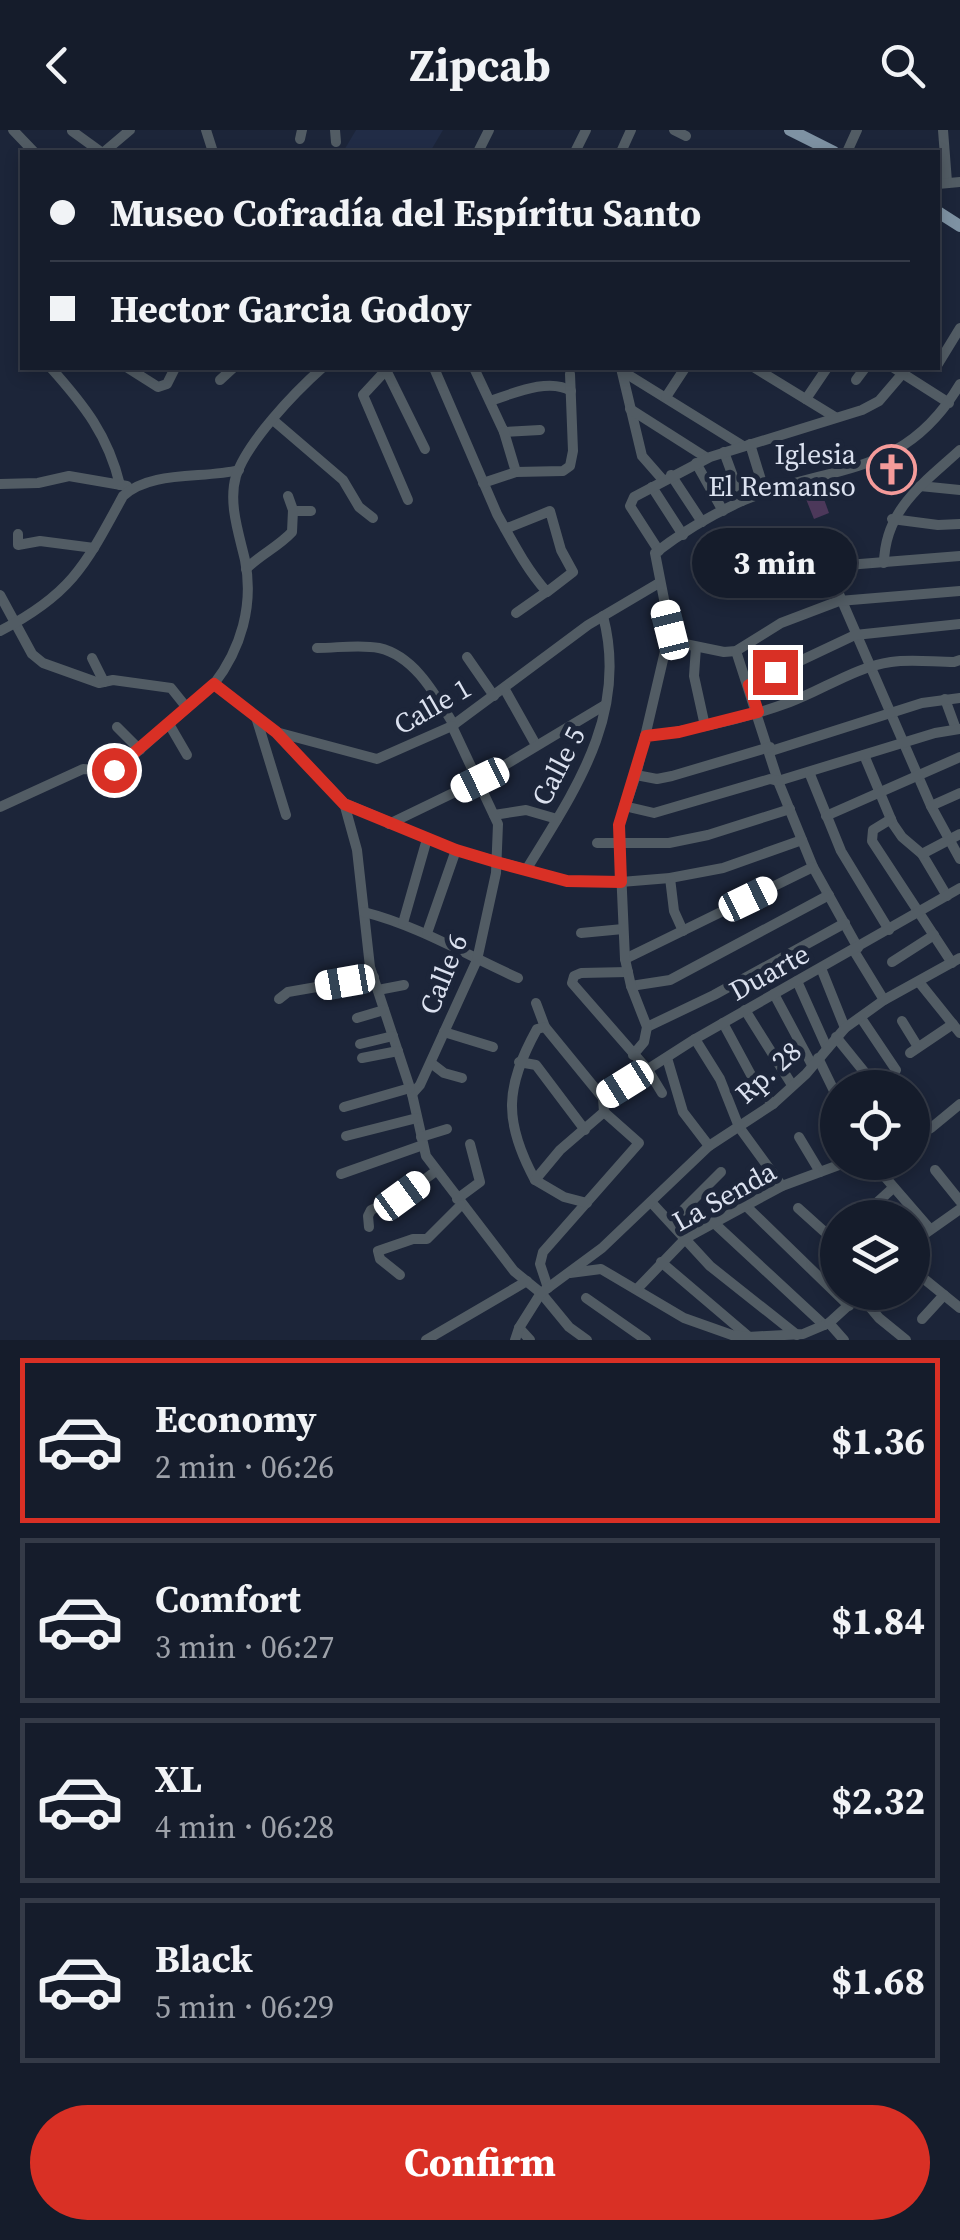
<!DOCTYPE html>
<meta charset="utf-8">
<style>
body{margin:0;font-family:"Source Serif 4",serif;background:#1e2533;color:#f1f3f6;height:100vh;display:flex;flex-direction:column;font-size:38px;white-space:nowrap}
*{box-sizing:border-box;margin:0}
p{font-size:32px;color:#9da1a9}
.icon{flex:none;width:55px;height:55px;fill:none;stroke:currentColor;stroke-width:2;stroke-linecap:round;stroke-linejoin:round}
.map{position:relative;height:1210px;overflow:hidden}
.drawer{display:flex;flex-direction:column;background:#151c2b;flex:1}
.drawer>*{flex:none}
.top-card{position:absolute;left:20px;top:20px;width:920px;height:220px;border-radius:0px;box-shadow:0 5px 15px #0003,0 0 0 2px #343a47;display:grid;align-content:center;height:220px;padding:0 30px;background:#151c2b}
.tools{position:absolute;left:820px;top:940px;display:grid;gap:20px}
.tools a{display:grid;place-items:center;width:110px;height:110px;border-radius:50%;background:#151c2b;box-shadow:0 5px 15px #0003,0 0 0 2px #343a47;font-size:50px}
.end{position:absolute;width:45px;height:45px;margin:-22px;border:12px solid #d93025;background:#fff;box-shadow:0 0 0 5px #fff}
.from{border-radius:50%}
.bubble{position:absolute;height:70px;border-radius:35px;background:#151c2b;box-shadow:0 5px 15px #0003,0 0 0 2px #343a47;font-size:32px;font-weight:700;line-height:70px;text-align:center}
.car{position:absolute;width:30px;height:60px;margin:-30px -15px;border-radius:12px;box-shadow:0 0 8px 2px #0007;background:linear-gradient(#fff 24%,#345 0 40%,#fff 0 76%,#345 0 86%,#fff 0)}
.top-card b{display:flex;align-items:center;gap:35px;height:95px;font-size:38px}
.top-card b+b{border-top:2px solid #343a47}
.top-card i{width:25px;height:25px;background:#f1f3f6}
ul{padding:18px 0 0;list-style:none}
li{display:flex;align-items:center;gap:30px;height:165px;margin:0 20px 15px;padding:0 10px;border:5px solid #343a47;border-radius:0px}
li div{flex:1}
li b{display:block;font-size:38px}
li em{font-style:normal;font-weight:700}
li.current{border-color:#d93025}
li>.icon{width:90px;height:90px;stroke-width:1.5}
.button{display:flex;gap:20px;margin-top:auto;padding:20px 30px}
.button a{flex:1;height:115px;border-radius:60px;background:#d93025;color:#fff;font-size:40px;font-weight:700;line-height:115px;text-align:center}
header{display:flex;justify-content:space-between;align-items:center;height:130px;padding:0 30px;background:#151c2b;font-size:45px;font-weight:700}
.map>svg:first-child{display:block}
</style>
<header><svg class="icon" aria-label="back" viewBox="0 0 24 24"><path d="M15 5l-7 7 7 7"/></svg>Zipcab<svg class="icon" aria-label="search" viewBox="0 0 24 24"><circle cx="10" cy="10" r="6"/><path d="M15 15l6 6"/></svg></header>
<div class="map">
<svg width="960" height="1210" viewBox="0 0 960 1210">
<rect width="100%" height="100%" fill="#1c2539"/>
<!-- built -->
<polygon fill="#212c46" points="356,0 443,0 430,22 343,22"/>
<!-- green -->
<polygon fill="#4c385a" points="820,358 829,383 814,389 804,364"/>
<g fill="none" stroke-linecap="round" stroke-linejoin="round">
<!-- minor -->
<g stroke="#525c64" stroke-width="10">
<polyline points="13,0 34,22"/>
<polyline points="206,0 213,22"/>
<polyline points="335,0 336,12"/>
<polyline points="674,0 686,6"/>
<polyline points="943,0 947,52"/>
<polyline points="72,1 101,22"/>
<polyline points="300,9 302,0"/>
<polyline points="104,22 130,0"/>
<polyline points="478,22 489,0"/>
<polyline points="575,22 586,0"/>
<polyline points="621,22 631,0"/>
<polyline points="847,22 857,0"/>
<polyline points="938,54 960,52"/>
<polyline points="938,234 960,198"/>
<path d="M51,238C84,275 108,305 120,355"/>
<polyline points="128,238 158,257 167,254 175,238"/>
<polyline points="388,238 363,265 408,370"/>
<path d="M434,238L497,384C512,411 527,440 547,462L573,442L561,420L550,381L505,399"/>
<polyline points="474,238 504,302 540,300"/>
<polyline points="621,238 642,326 663,350"/>
<polyline points="755,238 835,287"/>
<polyline points="894,238 949,273"/>
<polyline points="386,240 425,319"/>
<polyline points="622,241 743,316"/>
<polyline points="220,250 233,238"/>
<polyline points="856,250 865,238"/>
<polyline points="666,267 685,238"/>
<polyline points="806,269 827,238"/>
<path d="M490,271C512,264 549,247 571,261"/>
<polyline points="630,279 707,328"/>
<polyline points="273,290 343,350 359,377 373,388"/>
<polyline points="504,302 516,342"/>
<polyline points="750,314 765,363"/>
<polyline points="724,322 742,371"/>
<polyline points="696,333 723,381"/>
<polyline points="671,345 702,392"/>
<polyline points="483,353 516,342 563,341 570,336 573,321 570,244"/>
<polyline points="0,354 38,353 69,346 127,356"/>
<polyline points="920,356 960,360"/>
<polyline points="652,357 683,405"/>
<polyline points="293,381 311,381"/>
<polyline points="892,389 938,395 960,394"/>
<polyline points="18,404 18,415 40,411 94,418"/>
<polyline points="659,421 630,376 634,367 710,327 862,280 879,271 903,243"/>
<polyline points="960,426 835,436 829,441 931,676 960,729"/>
<path d="M884,433C885,379 924,353 960,320"/>
<path d="M246,439C261,424 278,417 292,402L293,380L288,366"/>
<polyline points="0,465 32,524 43,533 99,553 113,550 171,558 187,578"/>
<polyline points="516,483 546,462"/>
<path d="M0,501C72,464 86,434 123,366C151,340 203,349 239,340"/>
<polyline points="685,514 724,522 736,521 781,493 839,471 960,461"/>
<polyline points="696,517 694,546 705,596"/>
<path d="M317,518C337,518 360,514 379,518C415,526 436,566 454,595"/>
<polyline points="736,521 778,651 813,737 858,818"/>
<polyline points="467,527 494,566"/>
<polyline points="92,528 104,552"/>
<polyline points="214,554 276,602 377,629 452,596 588,495 659,453"/>
<polyline points="749,555 855,505 960,494"/>
<polyline points="504,558 536,615"/>
<polyline points="945,569 956,599"/>
<polyline points="256,587 286,685"/>
<polyline points="169,594 187,625"/>
<polyline points="117,597 140,620"/>
<polyline points="276,602 344,673 456,720 567,751 621,752 670,748 723,738 802,710"/>
<path d="M646,606C694,600 744,589 790,572C823,560 855,537 891,532C911,529 933,532 954,532L960,530"/>
<polyline points="771,621 922,573 960,568"/>
<polyline points="864,625 893,694 902,707 922,724 947,766"/>
<polyline points="809,642 841,721 889,800"/>
<polyline points="636,645 657,649 672,646 770,617"/>
<polyline points="344,673 357,720 370,837 412,964 426,1026 514,1141 541,1163 569,1197 587,1210"/>
<polyline points="624,676 654,683 770,649 778,651 935,603 960,599"/>
<polyline points="931,676 960,663"/>
<path d="M0,677L83,639L110,641L120,637L214,554C241,519 254,475 245,430C239,404 228,373 236,346C247,312 295,262 322,238"/>
<polyline points="494,685 526,680 557,689"/>
<polyline points="826,686 960,627"/>
<polyline points="891,689 873,700 872,711 952,833"/>
<polyline points="389,694 480,650 605,575"/>
<polyline points="597,713 669,713 708,705 790,679"/>
<polyline points="922,724 960,704"/>
<path d="M526,740C575,660 629,584 603,486"/>
<polyline points="670,748 674,781 683,801"/>
<path d="M364,782C419,796 466,825 518,848"/>
<polyline points="403,793 427,709"/>
<polyline points="427,803 456,720"/>
<polyline points="581,803 623,799"/>
<polyline points="854,821 884,870"/>
<polyline points="625,829 813,737"/>
<polyline points="892,832 934,805"/>
<polyline points="821,838 845,898"/>
<polyline points="628,842 581,843 574,846 572,853 648,940 662,963"/>
<polyline points="797,851 827,918"/>
<polyline points="919,852 960,903"/>
<polyline points="631,856 670,850 829,765"/>
<polyline points="378,860 404,855"/>
<polyline points="774,864 812,935"/>
<polyline points="279,869 288,862 374,847"/>
<polyline points="536,873 545,897 603,968 604,982 639,1013 543,1122 540,1134 548,1158"/>
<polyline points="745,880 792,955"/>
<polyline points="357,888 384,880"/>
<polyline points="861,888 896,940"/>
<polyline points="902,891 918,917"/>
<polyline points="723,893 757,956 773,974"/>
<polyline points="647,897 714,865 845,793"/>
<polyline points="444,902 493,917"/>
<polyline points="836,907 870,949"/>
<polyline points="695,909 720,949 739,997 782,1056"/>
<polyline points="360,914 393,906"/>
<polyline points="910,923 953,894"/>
<path d="M633,925L644,912L647,897L631,856L625,829L619,695L636,645L670,500L655,423C681,403 711,385 742,371C831,333 903,350 960,254"/>
<polyline points="362,928 398,921"/>
<polyline points="667,928 683,982 709,1016"/>
<polyline points="818,928 838,969"/>
<polyline points="519,932 536,935 585,1000"/>
<polyline points="431,933 444,943 462,948"/>
<polyline points="412,964 420,955 477,830 496,743 498,694 452,596"/>
<polyline points="603,968 695,909 960,758"/>
<polyline points="344,977 410,958"/>
<polyline points="346,1006 417,988"/>
<polyline points="421,1007 447,999"/>
<polyline points="799,1007 820,1042"/>
<polyline points="912,1007 931,998 960,974"/>
<polyline points="872,1032 930,1099"/>
<polyline points="935,1040 960,1071"/>
<polyline points="341,1044 423,1015"/>
<path d="M535,1050C503,991 505,957 537,899L545,897"/>
<polyline points="457,1069 480,1052 470,1014"/>
<polyline points="651,1072 710,1136 797,1205"/>
<polyline points="587,1073 564,1067 535,1050 560,1020 604,982"/>
<polyline points="745,1075 849,1176"/>
<polyline points="798,1078 838,1114"/>
<polyline points="860,1088 893,1058"/>
<polyline points="671,1092 721,1042"/>
<polyline points="713,1092 824,1195"/>
<polyline points="369,1097 368,1086 371,1080 402,1066 436,1041"/>
<polyline points="912,1113 960,1079"/>
<polyline points="661,1132 748,1206"/>
<polyline points="912,1139 960,1178"/>
<polyline points="570,1143 601,1139 684,1188 732,1205 748,1207 803,1204 829,1193 863,1162"/>
<polyline points="400,1145 380,1129 378,1121 413,1109 427,1109 461,1075"/>
<polyline points="637,1159 686,1108 782,1056 847,1032"/>
<polyline points="860,1165 879,1188 906,1210"/>
<polyline points="586,1168 646,1210"/>
<polyline points="922,1189 944,1165"/>
<polyline points="829,1193 844,1210"/>
<polyline points="519,1198 530,1210"/>
<polyline points="426,1210 527,1151"/>
<polyline points="515,1210 519,1198 541,1163 602,1118 709,1016 773,974 806,944 845,898 884,870 960,828"/>
</g>
<!-- major -->
<g stroke="#7e92a3" stroke-width="12">
<polyline points="790,0 834,22"/>
<polyline points="938,82 960,96"/>
</g>
</g>
<g fill="none" stroke-linecap="round" stroke-linejoin="round">
<!-- route -->
<polyline stroke="#d93025" stroke-width="12" points="114,640 214,554 276,602 344,674 456,720 496,732 567,751 621,752 619,695 646,606 679,602 758,582 749,555 775,542"/>
</g>
<!-- icons -->
<defs>
<symbol id="church-ring" viewBox="-11 -11 22 22"><circle r="9.5" fill="#1c2539" stroke="#f59b9a" stroke-width="1.5"/><path d="M-1.2-6h2.4v3.5h3.3v2.4h-3.3V6h-2.4V-.1h-3.3v-2.4h3.3Z" fill="#f59b9a"/></symbol>
</defs>
<g fill-rule="evenodd">
<use href="#church-ring" x="864" y="312" width="55" height="55"/>
</g>
<g text-anchor="middle" stroke-width="10" stroke-linejoin="round" paint-order="stroke">
<!-- poi labels -->
<g font-size="28" fill="#dbe1ef" stroke="#1c2539" text-anchor="end">
<text x="856" y="334">Iglesia<tspan x="856" dy="32">El Remanso</tspan></text>
</g>
<!-- street labels -->
<g font-size="28" fill="#dbe1ef" stroke="#1c2539">
<text transform="translate(432 576) rotate(-30)" y="10">Calle 1</text>
<text transform="translate(558 636) rotate(-63)" y="10">Calle 5</text>
<text transform="translate(769 842) rotate(-29)" y="10">Duarte</text>
<text transform="translate(443 844) rotate(-68)" y="10">Calle 6</text>
<text transform="translate(768 942) rotate(-42)" y="10">Rp. 28</text>
<text transform="translate(724 1066) rotate(-29)" y="10">La Senda</text>
</g>
</g>
</svg>
<div class="tools">
<a><svg class="icon" aria-label="locate" viewBox="0 0 24 24"><circle cx="12" cy="12" r="6"/><path d="M12 2v4M12 18v4M2 12h4M18 12h4"/></svg></a>
<a><svg class="icon" aria-label="layers" viewBox="0 0 24 24"><path d="M12 4l9 5-9 5-9-5zM3 14l9 5 9-5"/></svg></a>
</div>
<i class="end from" style="left:114px;top:640px"></i>
<i class="end" style="left:775px;top:542px"></i>
<div class="bubble" style="left:692px;top:398px;width:165px">3 min</div>
<i class="car" style="left:670px;top:500px;rotate:346deg"></i>
<i class="car" style="left:480px;top:650px;rotate:244deg"></i>
<i class="car" style="left:748px;top:769px;rotate:64deg"></i>
<i class="car" style="left:345px;top:852px;rotate:260deg"></i>
<i class="car" style="left:625px;top:954px;rotate:238deg"></i>
<i class="car" style="left:402px;top:1066px;rotate:54deg"></i>
<div class="top-card">
<b><i class="from"></i>Museo Cofradía del Espíritu Santo</b>
<b><i></i>Hector Garcia Godoy</b>
</div>
</div>
<section class="drawer">
<ul>
<li class="current"><svg class="icon" aria-label="car" viewBox="0 0 24 24"><path d="M5 17H2v-5l4-1 3-4h7l3 4 3 1v5h-3M9 17h6M6 11h13"/><circle cx="7" cy="17" r="2"/><circle cx="17" cy="17" r="2"/></svg><div><b>Economy</b><p>2 min · 06:26</p></div><em>$1.36</em></li>
<li><svg class="icon" aria-label="car" viewBox="0 0 24 24"><path d="M5 17H2v-5l4-1 3-4h7l3 4 3 1v5h-3M9 17h6M6 11h13"/><circle cx="7" cy="17" r="2"/><circle cx="17" cy="17" r="2"/></svg><div><b>Comfort</b><p>3 min · 06:27</p></div><em>$1.84</em></li>
<li><svg class="icon" aria-label="car" viewBox="0 0 24 24"><path d="M5 17H2v-5l4-1 3-4h7l3 4 3 1v5h-3M9 17h6M6 11h13"/><circle cx="7" cy="17" r="2"/><circle cx="17" cy="17" r="2"/></svg><div><b>XL</b><p>4 min · 06:28</p></div><em>$2.32</em></li>
<li><svg class="icon" aria-label="car" viewBox="0 0 24 24"><path d="M5 17H2v-5l4-1 3-4h7l3 4 3 1v5h-3M9 17h6M6 11h13"/><circle cx="7" cy="17" r="2"/><circle cx="17" cy="17" r="2"/></svg><div><b>Black</b><p>5 min · 06:29</p></div><em>$1.68</em></li>
</ul>
<div class="button"><a>Confirm</a></div>
</section>
